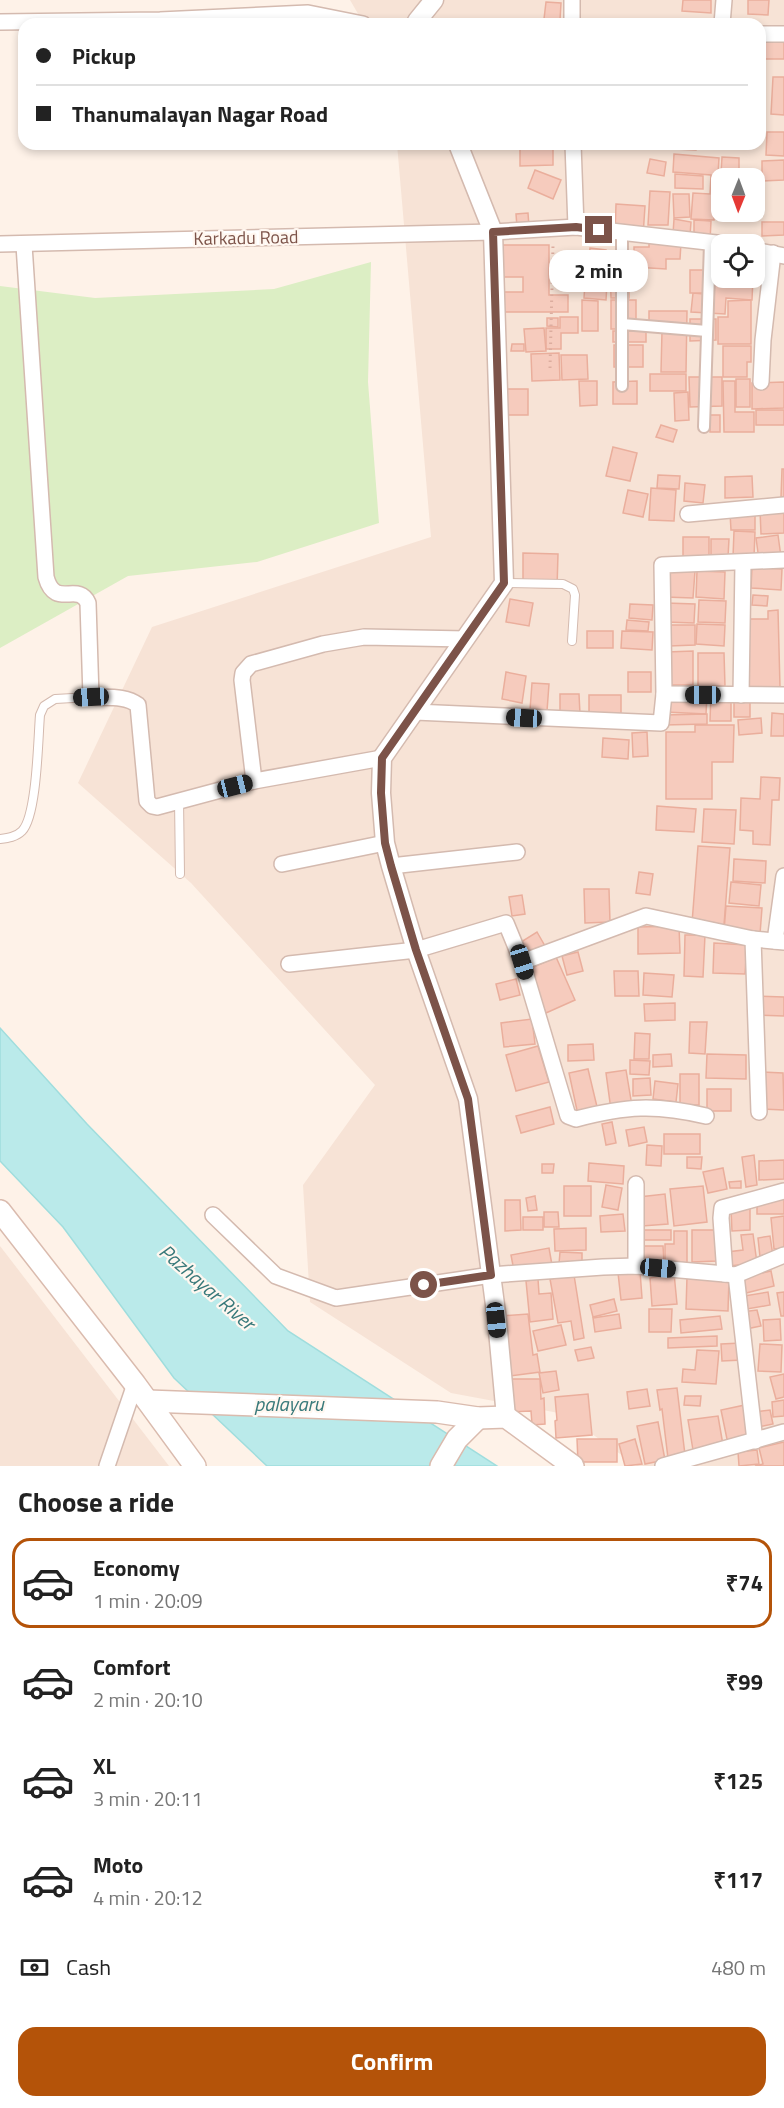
<!DOCTYPE html>
<meta charset="utf-8">
<style>
body{margin:0;font-family:"Titillium Web",sans-serif;background:#f2f2f2;color:#222;height:100vh;display:flex;flex-direction:column;font-size:22px;white-space:nowrap}
*{box-sizing:border-box;margin:0}
p{font-size:20px;color:#767676}
.icon{flex:none;width:33px;height:33px;fill:none;stroke:currentColor;stroke-width:2;stroke-linecap:round;stroke-linejoin:round}
.map{position:relative;height:1466px;overflow:hidden}
.panel{display:flex;flex-direction:column;background:#fff;flex:1}
.panel>*{flex:none}
.guide{position:absolute;left:18px;top:18px;width:748px;height:132px;border-radius:18px;box-shadow:0 3px 9px #0003;display:grid;align-content:center;height:132px;padding:0 18px;background:#fff}
.needle{width:39px;rotate:181deg}
.buttons{position:absolute;left:711px;top:168px;display:grid;gap:12px}
.buttons a{display:grid;place-items:center;width:54px;height:54px;border-radius:12px;background:#fff;box-shadow:0 3px 9px #0003;font-size:30px}
.end{position:absolute;width:27px;height:27px;margin:-14px;border:8px solid #7c5349;background:#fff;box-shadow:0 0 0 3px #fff}
.from{border-radius:50%}
.bubble{position:absolute;height:42px;border-radius:18px;background:#fff;box-shadow:0 3px 9px #0003;font-size:20px;font-weight:700;line-height:42px;text-align:center}
.car{position:absolute;width:18px;height:36px;margin:-18px -9px;border-radius:8px;box-shadow:0 0 4px 2px #0007;background:linear-gradient(#222 24%,#8ab4d8 0 40%,#222 0 76%,#8ab4d8 0 86%,#222 0)}
.guide b{display:flex;align-items:center;gap:21px;height:57px;font-size:22px}
.guide b+b{border-top:2px solid #e0e0e0}
.guide i{width:15px;height:15px;background:#222}
ul{padding:0;list-style:none}
li{display:flex;align-items:center;gap:18px;height:90px;margin:0 12px 9px;padding:0 6px;border:3px solid transparent;border-radius:18px}
li div{flex:1}
li b{display:block;font-size:22px}
li em{font-style:normal;font-weight:700}
li.current{border-color:#b45309}
li>.icon{width:54px;height:54px;stroke-width:1.5}
h2{padding:0 18px;font-size:27px;line-height:72px}
.pay{display:flex;align-items:center;gap:15px;height:66px;padding:0 18px;font-size:22px}
.pay p{margin-inline-start:auto}
.primary-button{display:flex;gap:12px;margin-top:auto;padding:12px 18px}
.primary-button a{flex:1;height:69px;border-radius:18px;background:#b45309;color:#fff;font-size:24px;font-weight:700;line-height:69px;text-align:center}
.map>svg:first-child{display:block}
</style>
<div class="map">
<svg width="784" height="1466" viewBox="0 0 784 1466">
<rect width="100%" height="100%" fill="#fef2e8"/>
<!-- residential -->
<g fill="#f7e3d6" fill-rule="evenodd">
<path d="M350,0H784V1466H637L564,1414L451,1393L310,1302L303,1185L375,1085L191,883L78,783L152,627L431,537L397,144H760V24H364ZM722,178H754V212H722ZM722,244H754V278H722Z"/>
<polygon points="0,1246 169,1466 0,1466"/>
</g>
<!-- green -->
<polygon fill="#dceec4" points="371,262 368,382 379,523 257,562 128,576 0,648 0,286 95,298 274,289"/>
<!-- water -->
<polygon fill="#baeaea" stroke="#9fdddd" stroke-width="1.5" points="0,1028 87,1124 288,1331 497,1466 267,1466 174,1378 63,1227 0,1161"/>
<!-- building -->
<g fill="#f6cbbd" stroke="#eaae9c" stroke-width="1.5">
<polygon points="683,0 711,0 711,13 682,11"/>
<polygon points="748,0 769,0 768,15 748,14"/>
<polygon points="546,2 561,3 560,20 544,19"/>
<polygon points="764,39 784,40 784,59 763,59"/>
<polygon points="773,77 784,77 784,115 771,114"/>
<polygon points="767,132 784,132 784,156 766,155"/>
<polygon points="520,144 553,144 553,165 520,166"/>
<polygon points="674,144 697,144 696,150 674,149"/>
<polygon points="674,154 719,158 717,190 722,190 722,203 715,203 714,220 691,219 693,193 710,194 711,175 673,172"/>
<polygon points="722,157 739,158 739,175 721,174"/>
<polygon points="650,159 666,162 664,176 647,173"/>
<polygon points="784,160 784,180 762,181 762,161"/>
<polygon points="535,170 561,180 553,199 528,188"/>
<polygon points="675,174 703,176 703,189 675,188"/>
<polygon points="719,175 743,176 743,178 722,178 722,189 718,189"/>
<polygon points="650,191 670,192 668,225 648,225"/>
<polygon points="673,194 689,194 690,217 674,218"/>
<polygon points="616,204 645,206 643,236 615,235"/>
<polygon points="528,213 529,227 517,227 516,214"/>
<polygon points="674,219 691,222 690,235 673,234"/>
<polygon points="694,220 711,221 710,241 694,240"/>
<polygon points="762,222 784,222 784,235 762,236"/>
<polygon points="649,242 681,243 680,259 666,259 666,269 634,267 634,247 649,247"/>
<polygon points="494,245 549,245 549,295 568,295 568,312 493,312 493,292 523,292 523,277 494,277"/>
<polygon points="590,248 606,250 604,267 589,265"/>
<polygon points="714,256 722,256 722,278 753,278 752,300 726,298 725,314 691,312 693,293 714,295 715,279 712,278"/>
<polygon points="610,266 629,266 629,298 611,298"/>
<polygon points="586,267 608,268 606,300 584,298"/>
<rect x="690" y="270" width="21" height="23"/>
<polygon points="582,300 598,301 598,331 582,331"/>
<rect x="611" y="300" width="25" height="29"/>
<polygon points="751,300 751,344 718,344 718,317 728,317 728,301"/>
<polygon points="649,311 687,311 686,372 661,372 662,331 649,331"/>
<polygon points="560,317 578,317 578,333 561,333 561,349 546,349 546,328 560,328"/>
<polygon points="547,318 558,318 558,327 547,326"/>
<polygon points="690,319 716,319 716,340 690,341"/>
<polygon points="544,328 546,351 526,352 524,329"/>
<rect x="613" y="331" width="33" height="11"/>
<polygon points="512,344 524,344 524,351 511,351"/>
<rect x="614" y="345" width="29" height="22"/>
<polygon points="723,346 751,346 751,362 747,362 747,377 723,377"/>
<polygon points="559,353 560,380 532,381 531,354"/>
<polygon points="561,355 587,355 588,379 562,380"/>
<rect x="650" y="374" width="36" height="17"/>
<polygon points="689,377 722,377 722,406 690,407"/>
<rect x="736" y="379" width="14" height="28"/>
<polygon points="579,381 597,381 597,405 580,406"/>
<polygon points="637,381 637,404 613,404 613,382"/>
<polygon points="723,381 735,381 735,412 754,412 754,432 724,432"/>
<polygon points="784,382 784,408 752,409 752,383"/>
<rect x="506" y="389" width="22" height="26"/>
<polygon points="688,392 689,420 675,421 674,393"/>
<rect x="756" y="410" width="28" height="15"/>
<rect x="710" y="415" width="10" height="17"/>
<polygon points="661,425 677,430 673,442 656,437"/>
<polygon points="613,447 637,453 630,481 606,476"/>
<polygon points="782,469 784,469 784,497 781,497"/>
<polygon points="658,475 680,476 679,489 657,488"/>
<polygon points="752,476 753,497 725,498 725,477"/>
<polygon points="685,483 705,485 703,503 684,501"/>
<polygon points="651,488 676,490 674,521 649,520"/>
<polygon points="628,490 648,494 643,517 623,513"/>
<polygon points="784,509 784,533 761,534 760,510"/>
<polygon points="755,512 755,530 731,530 730,513"/>
<polygon points="734,531 755,532 754,557 733,557"/>
<polygon points="778,535 781,557 759,560 756,538"/>
<rect x="683" y="537" width="26" height="23"/>
<polygon points="711,539 729,539 728,557 711,556"/>
<polygon points="523,553 558,554 557,588 523,587"/>
<polygon points="752,567 782,569 781,590 751,588"/>
<polygon points="667,570 695,571 693,598 665,597"/>
<polygon points="697,571 725,572 724,599 696,597"/>
<polygon points="753,595 768,596 767,606 752,605"/>
<polygon points="510,599 533,603 529,626 506,622"/>
<polygon points="699,600 726,601 725,623 698,622"/>
<polygon points="666,603 695,604 694,623 665,622"/>
<polygon points="630,604 653,605 652,620 629,618"/>
<polygon points="778,610 780,687 749,688 747,619 768,619 768,611"/>
<polygon points="627,620 649,622 648,631 626,630"/>
<polygon points="697,624 725,625 724,646 696,644"/>
<polygon points="669,625 695,625 695,645 669,646"/>
<rect x="587" y="631" width="26" height="17"/>
<polygon points="622,631 653,632 652,650 621,648"/>
<polygon points="693,651 693,685 667,685 667,652"/>
<polygon points="698,653 724,653 725,686 698,686"/>
<polygon points="506,672 526,676 522,703 502,699"/>
<rect x="628" y="672" width="23" height="20"/>
<polygon points="532,683 549,684 547,711 530,710"/>
<polygon points="711,692 731,692 731,721 710,721"/>
<polygon points="666,693 707,695 706,714 665,712"/>
<polygon points="560,694 579,694 580,714 560,714"/>
<rect x="589" y="695" width="32" height="32"/>
<rect x="734" y="699" width="16" height="18"/>
<polygon points="772,713 784,714 784,736 771,736"/>
<polygon points="707,714 707,724 664,725 664,715"/>
<polygon points="761,718 762,733 739,735 738,720"/>
<polygon points="695,725 734,725 733,762 712,762 712,799 666,799 666,732 695,732"/>
<polygon points="647,732 648,756 633,757 632,733"/>
<polygon points="603,738 629,740 628,759 602,757"/>
<polygon points="761,777 780,778 779,800 772,800 770,845 753,844 753,831 740,830 741,798 760,799"/>
<polygon points="657,806 696,809 694,832 656,830"/>
<polygon points="704,809 736,810 734,844 702,842"/>
<polygon points="698,846 730,848 724,925 692,923"/>
<polygon points="734,859 766,861 765,883 733,881"/>
<polygon points="639,872 653,874 650,895 636,893"/>
<polygon points="731,882 761,885 759,906 729,903"/>
<polygon points="584,889 609,889 610,922 585,923"/>
<polygon points="522,895 525,914 512,916 509,897"/>
<polygon points="726,906 762,908 760,934 724,931"/>
<polygon points="679,926 680,953 638,954 638,927"/>
<polygon points="537,932 545,946 529,956 521,942"/>
<polygon points="685,935 705,935 703,977 684,976"/>
<polygon points="714,943 747,945 745,974 713,973"/>
<polygon points="578,952 583,971 567,975 562,956"/>
<polygon points="556,957 575,1000 546,1013 527,970"/>
<polygon points="614,971 638,971 639,996 615,996"/>
<polygon points="644,973 674,975 672,997 643,995"/>
<polygon points="516,979 520,995 500,1000 496,984"/>
<polygon points="756,996 784,997 784,1016 755,1015"/>
<polygon points="675,1003 675,1020 645,1021 644,1004"/>
<polygon points="532,1019 535,1044 504,1047 501,1023"/>
<polygon points="690,1022 707,1022 705,1054 689,1053"/>
<polygon points="635,1033 650,1034 649,1059 634,1059"/>
<polygon points="593,1044 594,1060 568,1061 568,1045"/>
<polygon points="538,1046 549,1082 516,1091 506,1055"/>
<polygon points="671,1054 672,1066 653,1067 653,1055"/>
<polygon points="707,1054 746,1055 746,1079 706,1078"/>
<polygon points="630,1060 650,1061 649,1075 630,1074"/>
<polygon points="588,1069 598,1111 578,1115 569,1073"/>
<polygon points="626,1070 632,1106 611,1110 606,1073"/>
<polygon points="762,1072 783,1073 784,1110 760,1109"/>
<rect x="680" y="1074" width="19" height="31"/>
<polygon points="650,1078 651,1095 633,1096 633,1079"/>
<polygon points="655,1081 678,1084 676,1102 653,1099"/>
<rect x="707" y="1089" width="24" height="22"/>
<polygon points="550,1107 554,1124 521,1133 516,1116"/>
<polygon points="612,1122 616,1143 606,1145 602,1124"/>
<polygon points="644,1127 647,1142 629,1146 626,1130"/>
<rect x="664" y="1134" width="36" height="20"/>
<polygon points="647,1145 662,1146 661,1166 646,1165"/>
<polygon points="754,1155 757,1185 746,1187 742,1157"/>
<polygon points="687,1157 702,1157 701,1169 687,1168"/>
<polygon points="784,1160 784,1179 759,1180 759,1161"/>
<polygon points="589,1163 624,1166 623,1184 588,1181"/>
<polygon points="542,1164 554,1164 553,1173 542,1173"/>
<polygon points="723,1168 727,1189 708,1193 703,1172"/>
<polygon points="741,1181 741,1188 730,1188 729,1182"/>
<polygon points="606,1185 622,1188 618,1210 602,1207"/>
<rect x="564" y="1186" width="27" height="30"/>
<polygon points="703,1186 707,1222 674,1226 670,1189"/>
<polygon points="665,1194 668,1224 642,1226 639,1197"/>
<polygon points="784,1195 784,1214 757,1214 757,1196"/>
<polygon points="535,1196 537,1210 528,1211 526,1198"/>
<polygon points="505,1200 520,1200 521,1230 505,1231"/>
<polygon points="750,1208 750,1230 732,1231 731,1209"/>
<polygon points="544,1212 558,1212 559,1227 544,1227"/>
<polygon points="623,1214 625,1231 601,1232 600,1216"/>
<polygon points="784,1216 784,1248 774,1249 771,1218"/>
<rect x="523" y="1217" width="20" height="13"/>
<polygon points="586,1228 586,1250 555,1251 554,1229"/>
<rect x="640" y="1230" width="31" height="10"/>
<polygon points="692,1230 717,1230 717,1261 692,1262"/>
<polygon points="674,1231 687,1231 687,1264 665,1264 665,1244 674,1244"/>
<polygon points="753,1234 757,1263 729,1266 727,1252 743,1250 741,1235"/>
<polygon points="770,1236 773,1256 760,1257 758,1238"/>
<polygon points="639,1246 663,1246 664,1262 639,1262"/>
<polygon points="549,1248 552,1265 514,1271 511,1255"/>
<polygon points="560,1252 582,1253 582,1265 559,1264"/>
<polygon points="640,1271 642,1298 621,1300 618,1273"/>
<polygon points="771,1271 774,1286 746,1293 742,1277"/>
<polygon points="674,1273 677,1304 652,1306 650,1278"/>
<polygon points="574,1275 584,1338 574,1340 571,1321 558,1323 550,1279"/>
<polygon points="687,1277 729,1278 728,1311 686,1309"/>
<polygon points="538,1279 539,1294 551,1293 553,1319 530,1322 526,1281"/>
<polygon points="768,1292 770,1305 747,1309 744,1296"/>
<polygon points="784,1292 784,1316 781,1316 777,1293"/>
<polygon points="614,1299 617,1311 593,1317 590,1305"/>
<polygon points="649,1309 672,1309 671,1332 649,1332"/>
<polygon points="757,1310 761,1326 746,1329 742,1312"/>
<polygon points="528,1314 533,1355 537,1354 540,1372 510,1376 501,1316"/>
<polygon points="619,1314 621,1328 595,1332 593,1318"/>
<polygon points="720,1316 722,1329 681,1333 680,1320"/>
<polygon points="780,1319 781,1340 764,1341 763,1320"/>
<polygon points="561,1325 566,1345 538,1351 533,1331"/>
<polygon points="717,1336 717,1346 668,1348 668,1338"/>
<polygon points="741,1343 742,1360 722,1361 721,1344"/>
<polygon points="760,1344 782,1345 781,1372 758,1371"/>
<polygon points="591,1347 594,1358 578,1361 575,1350"/>
<polygon points="697,1350 719,1351 716,1384 682,1382 683,1369 695,1370"/>
<polygon points="556,1371 559,1390 543,1393 539,1373"/>
<polygon points="784,1374 784,1397 776,1399 770,1377"/>
<polygon points="509,1379 540,1379 541,1399 544,1398 545,1424 532,1425 531,1411 509,1412"/>
<polygon points="677,1388 685,1455 668,1458 662,1409 660,1410 657,1390"/>
<polygon points="647,1389 650,1406 629,1409 627,1392"/>
<polygon points="588,1394 592,1435 556,1438 555,1421 557,1420 555,1397"/>
<polygon points="685,1396 701,1396 700,1406 684,1405"/>
<polygon points="784,1400 784,1416 773,1417 772,1402"/>
<polygon points="745,1405 752,1439 728,1444 721,1410"/>
<polygon points="770,1410 773,1424 758,1427 755,1412"/>
<polygon points="718,1416 723,1445 693,1450 688,1420"/>
<polygon points="658,1422 665,1460 645,1464 637,1426"/>
<polygon points="577,1439 617,1439 617,1462 578,1462"/>
<polygon points="635,1439 642,1464 625,1466 619,1444"/>
<polygon points="784,1442 784,1466 755,1466 763,1464 759,1448"/>
<polygon points="757,1450 759,1464 739,1466 738,1452"/>
</g>
<g fill="none" stroke-linecap="round" stroke-linejoin="round">
<defs>
<g id="service">
<polyline points="504,583 563,584 573,589 575,595 572,641"/>
<polyline points="179,800 180,874"/>
<path d="M0,839C8,838 16,837 22,831C37,816 38,739 40,715L44,706L55,699L91,697"/>
</g>
<g id="pedestrian">
<polyline points="622,324 707,331"/>
<polyline points="622,386 622,232"/>
<polyline points="704,427 710,243"/>
</g>
<g id="minor">
<polyline points="572,0 572,24"/>
<polyline points="0,22 160,20 308,13 363,24"/>
<polyline points="722,24 724,0"/>
<polyline points="760,34 784,34"/>
<polyline points="573,144 576,227"/>
<polyline points="0,244 493,232 576,227 725,244"/>
<path d="M24,245L46,577C55,610 78,581 88,603L91,697C107,698 125,695 138,705L147,801L152,806L157,807L254,781L382,758"/>
<polyline points="754,250 784,256"/>
<polyline points="761,382 763,340 773,253"/>
<polyline points="688,514 784,505"/>
<polyline points="664,694 784,695"/>
<polyline points="741,695 743,563"/>
<polyline points="415,712 661,723 664,694 662,565 784,560"/>
<polyline points="254,781 242,680 243,673 251,664 323,644 364,637 466,639"/>
<polyline points="282,864 385,843"/>
<polyline points="391,866 517,852"/>
<polyline points="753,939 759,1112"/>
<polyline points="775,941 784,876"/>
<path d="M522,962L568,1116L576,1119C626,1106 655,1104 706,1116"/>
<polyline points="289,964 416,950 506,923 522,962 646,916 753,939 784,942"/>
<polyline points="213,1215 276,1276 336,1298 491,1275 603,1267 636,1266 736,1275 784,1255"/>
<polyline points="636,1266 636,1184"/>
<polyline points="725,1274 721,1218 722,1208 784,1191"/>
<polyline points="736,1275 755,1441"/>
<polyline points="107,1466 135,1384"/>
<polyline points="663,1466 784,1432"/>
</g>
<g id="tertiary">
<polyline points="417,24 417,21 434,0"/>
<polyline points="458,144 493,232 504,583 382,758 381,793 385,843 391,866 416,950 468,1099 497,1320 506,1417"/>
</g>
<g id="secondary">
<polyline points="0,1211 135,1384 195,1466"/>
<polyline points="148,1401 437,1412 478,1418 506,1417 573,1466"/>
<polyline points="441,1466 457,1439 478,1418"/>
</g>
</defs>
<!-- service casing -->
<use href="#service" stroke="#d4baaf" stroke-width="10"/>
<!-- pedestrian casing -->
<use href="#pedestrian" stroke="#d4baaf" stroke-width="14"/>
<!-- minor casing -->
<use href="#minor" stroke="#d4baaf" stroke-width="18"/>
<!-- tertiary casing -->
<use href="#tertiary" stroke="#d4baaf" stroke-width="21"/>
<!-- secondary casing -->
<use href="#secondary" stroke="#dabbae" stroke-width="24"/>
<!-- path -->
<polyline stroke="#dcad9f" stroke-width="3" stroke-dasharray="1.5 4.5" stroke-linecap="butt" points="550,368 553,245"/>
<!-- service -->
<use href="#service" stroke="#fff" stroke-width="8"/>
<!-- pedestrian -->
<use href="#pedestrian" stroke="#fff" stroke-width="10"/>
<!-- minor -->
<use href="#minor" stroke="#fff" stroke-width="15"/>
<!-- tertiary -->
<use href="#tertiary" stroke="#fff" stroke-width="18"/>
<!-- secondary -->
<use href="#secondary" stroke="#fff" stroke-width="21"/>
</g>
<g fill="none" stroke-linecap="round" stroke-linejoin="round">
<!-- route -->
<polyline stroke="#7c5349" stroke-width="8" points="424,1285 491,1275 468,1099 416,950 391,866 385,843 381,793 382,758 504,583 493,232 576,227 599,230"/>
</g>
<g text-anchor="middle" stroke-width="4.5" stroke-linejoin="round" paint-order="stroke">
<!-- street labels -->
<g font-size="18" fill="#7c5349" stroke="#fff7f0">
<text transform="translate(246 238) rotate(-1)" y="6">Karkadu Road</text>
</g>
<!-- water labels -->
<g font-size="20" font-style="italic" fill="#38797a" stroke="#fff7f0">
<text transform="translate(207 1287) rotate(41)" y="7">Pazhayar River</text>
<text x="289" y="1411">palayaru</text>
</g>
</g>
</svg>
<div class="buttons">
<a><svg class="needle" viewBox="-14 -14 28 28"><path d="M0-13l5 13h-10z" fill="#e53935"/><path d="M0 13l5-13h-10z" fill="#767676"/></svg></a>
<a><svg class="icon" aria-label="locate" viewBox="0 0 24 24"><circle cx="12" cy="12" r="6"/><path d="M12 2v4M12 18v4M2 12h4M18 12h4"/></svg></a>
</div>
<i class="end from" style="left:424px;top:1285px"></i>
<i class="end" style="left:599px;top:230px"></i>
<div class="bubble" style="left:549px;top:250px;width:99px">2 min</div>
<i class="car" style="left:703px;top:695px;rotate:270deg"></i>
<i class="car" style="left:91px;top:697px;rotate:267deg"></i>
<i class="car" style="left:524px;top:718px;rotate:273deg"></i>
<i class="car" style="left:235px;top:786px;rotate:76deg"></i>
<i class="car" style="left:522px;top:962px;rotate:163deg"></i>
<i class="car" style="left:658px;top:1268px;rotate:95deg"></i>
<i class="car" style="left:496px;top:1320px;rotate:174deg"></i>
<div class="guide">
<b><i class="from"></i>Pickup</b>
<b><i></i>Thanumalayan Nagar Road</b>
</div>
</div>
<section class="panel">
<h2>Choose a ride</h2>
<ul>
<li class="current"><svg class="icon" aria-label="car" viewBox="0 0 24 24"><path d="M5 17H2v-5l4-1 3-4h7l3 4 3 1v5h-3M9 17h6M6 11h13"/><circle cx="7" cy="17" r="2"/><circle cx="17" cy="17" r="2"/></svg><div><b>Economy</b><p>1 min · 20:09</p></div><em>₹74</em></li>
<li><svg class="icon" aria-label="car" viewBox="0 0 24 24"><path d="M5 17H2v-5l4-1 3-4h7l3 4 3 1v5h-3M9 17h6M6 11h13"/><circle cx="7" cy="17" r="2"/><circle cx="17" cy="17" r="2"/></svg><div><b>Comfort</b><p>2 min · 20:10</p></div><em>₹99</em></li>
<li><svg class="icon" aria-label="car" viewBox="0 0 24 24"><path d="M5 17H2v-5l4-1 3-4h7l3 4 3 1v5h-3M9 17h6M6 11h13"/><circle cx="7" cy="17" r="2"/><circle cx="17" cy="17" r="2"/></svg><div><b>XL</b><p>3 min · 20:11</p></div><em>₹125</em></li>
<li><svg class="icon" aria-label="car" viewBox="0 0 24 24"><path d="M5 17H2v-5l4-1 3-4h7l3 4 3 1v5h-3M9 17h6M6 11h13"/><circle cx="7" cy="17" r="2"/><circle cx="17" cy="17" r="2"/></svg><div><b>Moto</b><p>4 min · 20:12</p></div><em>₹117</em></li>
</ul>
<div class="pay"><svg class="icon" aria-label="cash" viewBox="0 0 24 24"><path d="M3 7h18v10H3z"/><circle cx="12" cy="12" r="2"/></svg>Cash<p>480 m</p></div>
<div class="primary-button"><a>Confirm</a></div>
</section>
